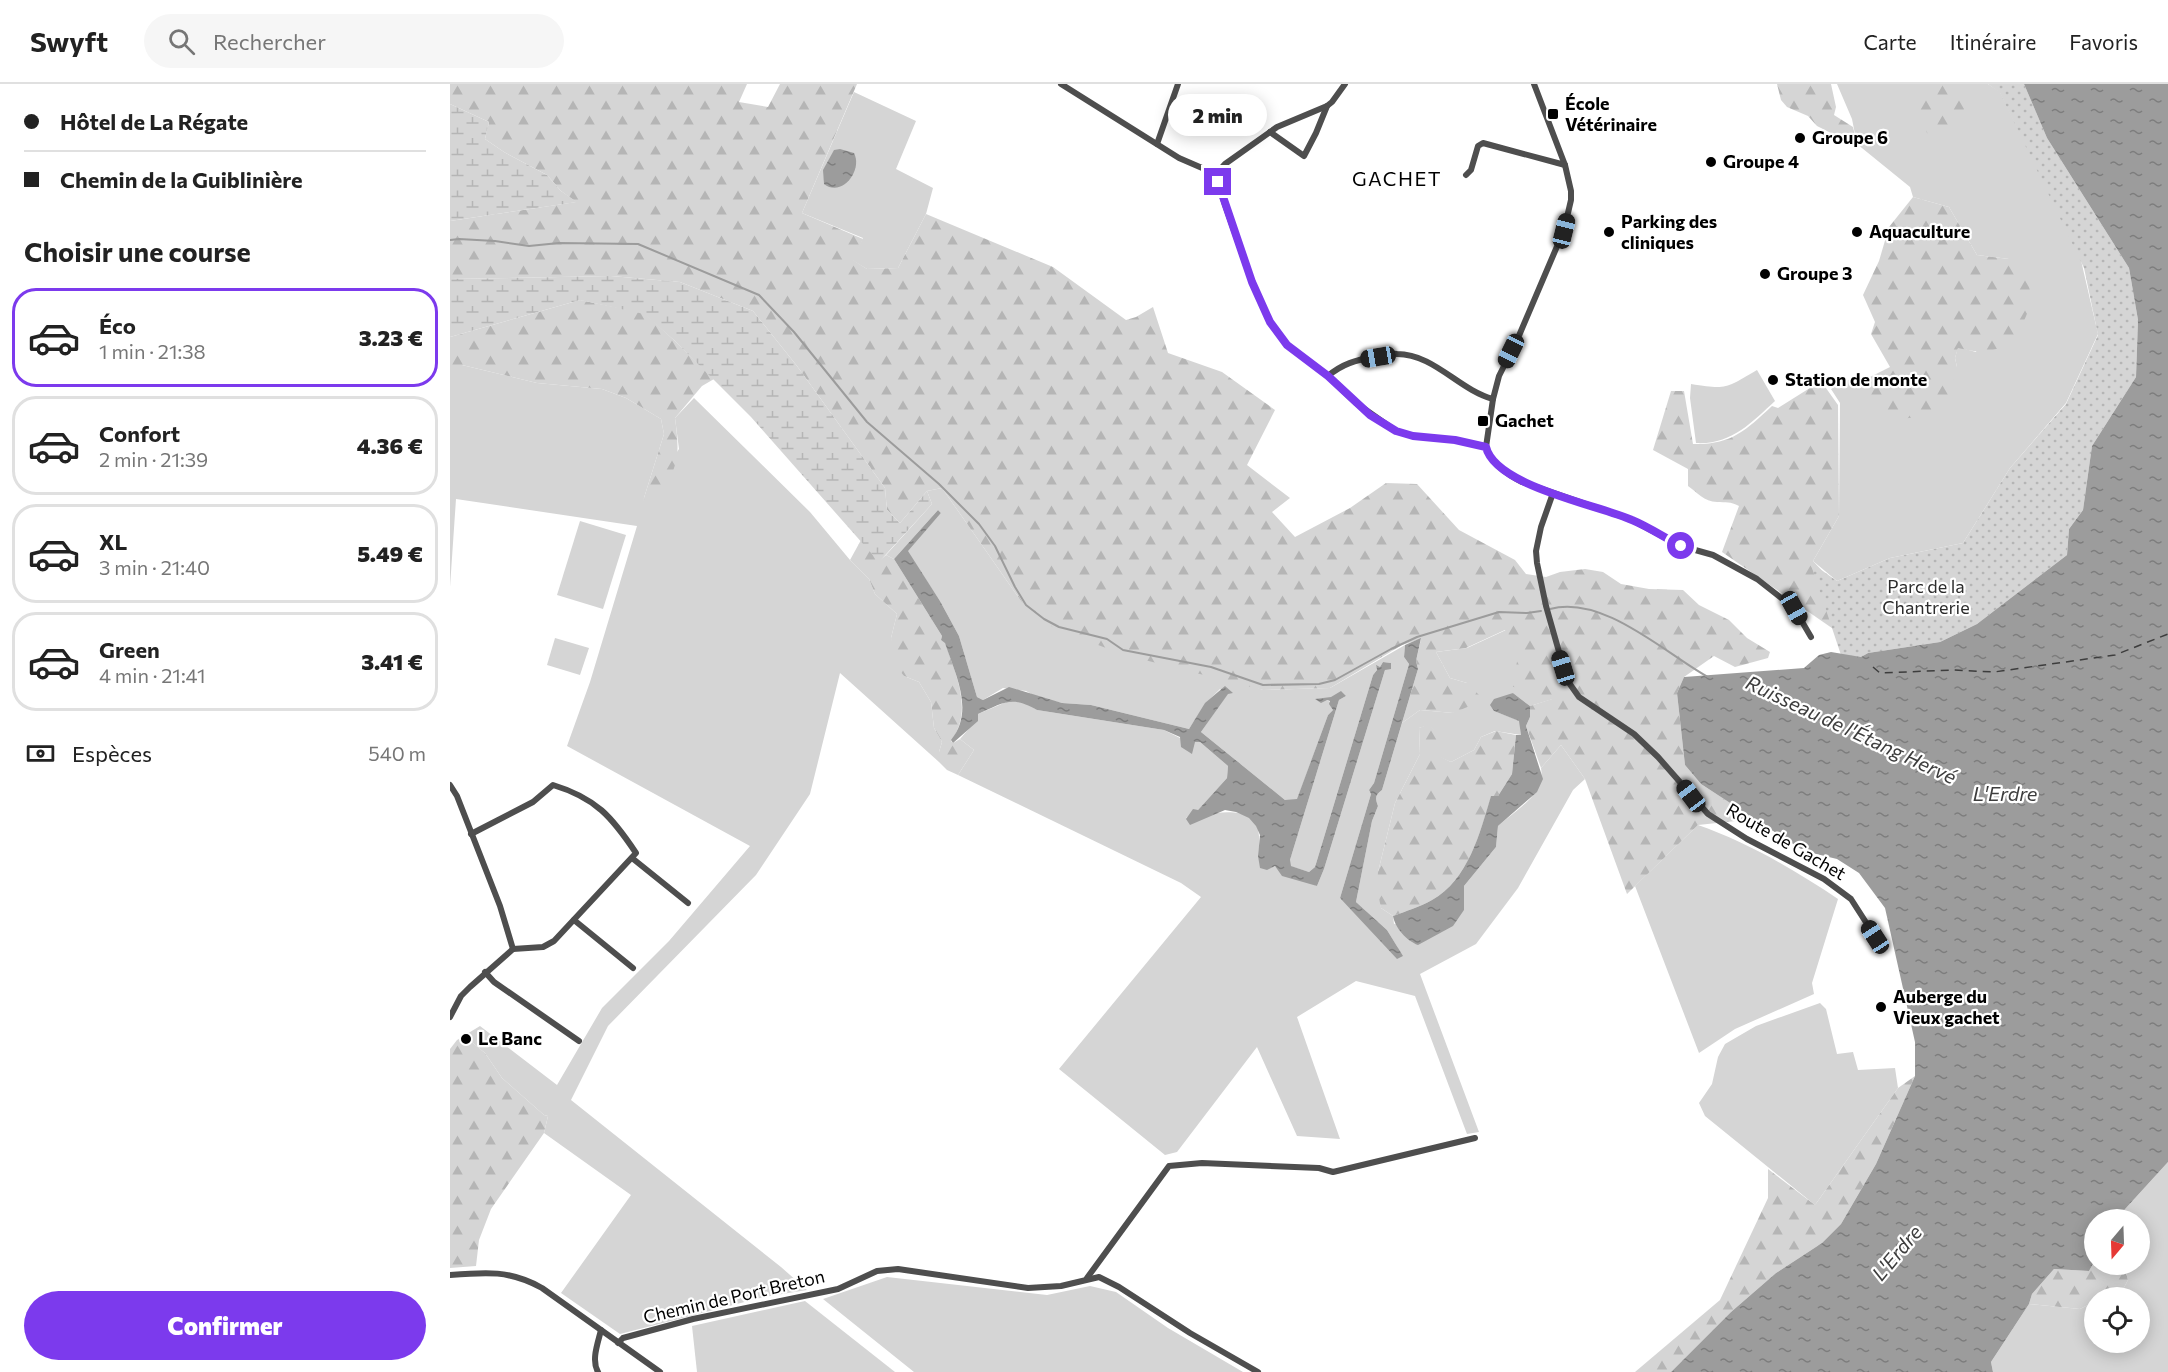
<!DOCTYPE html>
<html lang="fr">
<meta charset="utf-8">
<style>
body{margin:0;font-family:Commissioner,sans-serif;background:#f6f6f6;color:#222;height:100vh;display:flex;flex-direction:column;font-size:22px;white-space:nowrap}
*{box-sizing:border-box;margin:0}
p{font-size:20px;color:#767676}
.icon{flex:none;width:33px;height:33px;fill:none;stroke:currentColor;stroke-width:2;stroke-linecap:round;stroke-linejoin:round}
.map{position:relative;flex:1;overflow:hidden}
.side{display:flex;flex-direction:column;background:#fff;width:450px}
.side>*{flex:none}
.top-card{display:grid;align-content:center;height:132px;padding:0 24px;background:#fff}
.needle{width:39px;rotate:199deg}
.tools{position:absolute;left:1634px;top:1125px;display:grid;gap:12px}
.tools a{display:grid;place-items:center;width:66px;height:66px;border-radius:50%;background:#fff;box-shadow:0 3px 15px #0003;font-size:30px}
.end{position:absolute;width:27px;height:27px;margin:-14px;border:8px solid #7c3aed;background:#fff;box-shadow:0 0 0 3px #fff}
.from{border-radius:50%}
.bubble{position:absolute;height:42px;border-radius:21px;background:#fff;box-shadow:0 3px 15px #0003;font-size:20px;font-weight:800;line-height:42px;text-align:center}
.car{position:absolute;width:18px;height:36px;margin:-18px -9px;border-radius:8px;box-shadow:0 0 4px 2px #0007;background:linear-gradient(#222 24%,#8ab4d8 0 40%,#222 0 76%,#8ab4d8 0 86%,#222 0)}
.top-card b{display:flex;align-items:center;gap:21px;height:57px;font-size:22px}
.top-card b+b{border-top:2px solid #e0e0e0}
.top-card i{width:15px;height:15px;background:#222}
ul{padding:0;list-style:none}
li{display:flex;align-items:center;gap:18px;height:99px;margin:0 12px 9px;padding:0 12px;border:3px solid #e0e0e0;border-radius:24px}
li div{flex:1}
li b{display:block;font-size:22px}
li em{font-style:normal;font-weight:800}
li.on{border-color:#7c3aed}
li>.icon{width:54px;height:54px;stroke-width:1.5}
h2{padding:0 24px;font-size:27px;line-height:72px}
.pay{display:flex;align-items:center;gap:15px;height:66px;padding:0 24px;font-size:22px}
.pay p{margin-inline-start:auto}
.primary-button{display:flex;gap:12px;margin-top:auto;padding:12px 24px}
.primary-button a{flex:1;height:69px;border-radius:36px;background:#7c3aed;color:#fff;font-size:24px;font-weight:800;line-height:69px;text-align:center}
header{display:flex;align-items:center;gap:36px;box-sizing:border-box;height:84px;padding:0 30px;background:#fff;border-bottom:2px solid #e0e0e0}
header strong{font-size:28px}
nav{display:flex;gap:33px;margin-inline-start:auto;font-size:21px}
.search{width:420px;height:54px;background:#f6f6f6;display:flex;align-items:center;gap:15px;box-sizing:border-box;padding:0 21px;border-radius:33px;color:#767676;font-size:22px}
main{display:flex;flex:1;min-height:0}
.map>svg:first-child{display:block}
</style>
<header>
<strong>Swyft</strong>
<div class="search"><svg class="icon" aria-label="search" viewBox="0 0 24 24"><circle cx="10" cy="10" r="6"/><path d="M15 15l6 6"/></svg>Rechercher</div>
<nav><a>Carte</a><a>Itinéraire</a><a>Favoris</a></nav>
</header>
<main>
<section class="side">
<div class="top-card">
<b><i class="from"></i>Hôtel de La Régate</b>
<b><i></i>Chemin de la Guiblinière</b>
</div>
<h2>Choisir une course</h2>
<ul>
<li class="on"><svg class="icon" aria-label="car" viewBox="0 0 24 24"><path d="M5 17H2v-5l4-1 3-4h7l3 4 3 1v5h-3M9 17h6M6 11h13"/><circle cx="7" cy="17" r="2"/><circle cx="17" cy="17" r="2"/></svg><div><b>Éco</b><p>1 min · 21:38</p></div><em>3.23 €</em></li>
<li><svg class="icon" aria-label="car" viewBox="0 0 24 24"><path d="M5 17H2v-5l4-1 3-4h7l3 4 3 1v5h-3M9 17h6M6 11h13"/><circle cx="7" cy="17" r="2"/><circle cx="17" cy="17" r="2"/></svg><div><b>Confort</b><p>2 min · 21:39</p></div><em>4.36 €</em></li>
<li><svg class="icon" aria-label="car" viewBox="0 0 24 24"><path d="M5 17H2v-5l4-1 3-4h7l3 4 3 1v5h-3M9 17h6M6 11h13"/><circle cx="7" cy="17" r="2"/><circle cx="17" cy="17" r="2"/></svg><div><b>XL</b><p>3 min · 21:40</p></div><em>5.49 €</em></li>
<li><svg class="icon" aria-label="car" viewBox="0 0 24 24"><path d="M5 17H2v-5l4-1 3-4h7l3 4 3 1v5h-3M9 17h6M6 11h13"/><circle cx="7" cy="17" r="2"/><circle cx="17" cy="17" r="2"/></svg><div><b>Green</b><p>4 min · 21:41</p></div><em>3.41 €</em></li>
</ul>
<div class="pay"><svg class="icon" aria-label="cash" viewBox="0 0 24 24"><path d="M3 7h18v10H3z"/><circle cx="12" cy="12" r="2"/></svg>Espèces<p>540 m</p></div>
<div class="primary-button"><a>Confirmer</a></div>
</section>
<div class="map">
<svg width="1718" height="1288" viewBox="0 0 1718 1288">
<defs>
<pattern id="forest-firs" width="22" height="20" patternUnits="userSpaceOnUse" patternTransform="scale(1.5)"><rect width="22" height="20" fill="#d5d5d5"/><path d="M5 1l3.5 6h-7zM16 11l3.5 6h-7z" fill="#b5b5b5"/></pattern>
<pattern id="wetland-marsh" width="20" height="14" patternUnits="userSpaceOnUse" patternTransform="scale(1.5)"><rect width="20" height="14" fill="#d5d5d5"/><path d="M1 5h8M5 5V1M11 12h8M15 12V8" fill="none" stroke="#b5b5b5"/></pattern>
<pattern id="park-dots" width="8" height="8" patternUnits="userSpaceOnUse" patternTransform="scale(1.5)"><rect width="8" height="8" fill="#d5d5d5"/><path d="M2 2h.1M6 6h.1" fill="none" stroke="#b5b5b5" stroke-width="1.8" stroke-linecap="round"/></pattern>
<pattern id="water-ripples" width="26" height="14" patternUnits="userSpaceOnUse" patternTransform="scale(1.5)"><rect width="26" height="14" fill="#9c9c9c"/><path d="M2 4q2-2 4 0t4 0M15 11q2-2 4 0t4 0" fill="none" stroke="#7d7d7d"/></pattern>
</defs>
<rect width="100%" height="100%" fill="#fff"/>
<!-- green -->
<g fill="#d5d5d5">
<polygon points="1387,0 1538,0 1550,8 1630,172 1648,250 1616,319 1560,384 1513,459 1440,474 1387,497 1363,477 1389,432 1390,319 1381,305 1408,291 1410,298 1507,283 1505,274 1508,263 1526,268 1559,175 1527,171 1499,123 1463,113 1460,103 1407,60 1402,35"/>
<polygon points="404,8 466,37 446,85 483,104 476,130 448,184 417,185 402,176 413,154 352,129"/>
<polygon points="0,281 12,281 87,299 152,305 176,314 211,335 214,350 193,417 229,365 225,334 244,314 360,428 400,476 419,495 425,510 447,530 441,554 454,592 469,598 481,618 484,644 492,658 489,668 489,678 390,589 360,710 306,791 158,942 121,1016 331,1183 357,1206 314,1213 170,1250 111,1209 181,1111 94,1049 98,1032 94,1031 52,994 35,969 18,955 7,956 30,942 107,1001 152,924 219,857 300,762 117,662 140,598 187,442 6,415 0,503"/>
<path d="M1307,286L1325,317C1301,339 1281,361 1246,359L1240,314L1241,300C1278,306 1276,304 1307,286Z"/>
<path d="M492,404L571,517L813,606L880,604L955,561L954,573L959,580L924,699L919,706L921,710L890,814L948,864L937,846L906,818L922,737L928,722C925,714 925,711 932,706L952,639L970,626L1003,629L1017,599L1000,594L986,568L1017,564L1056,546L1073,554L1103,615L1080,622L1063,609L1044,627L1070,637L1071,651L1045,647L1031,653L1024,666L1001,678L987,672V650L979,641L969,644L970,670L945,719L928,788L931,824L943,832L944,840L1014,826V802L1046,763L1048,742C1066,726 1096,710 1091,684L1111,661L1135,695L1123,706L1068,804L1026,860L970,890L1029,1048L1017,1050L965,912L906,897L847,933L890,1055L847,1052L807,963L727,1068L715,1071L609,985L751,813L731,799L508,691L524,666L510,655L523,640L528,630L561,616L575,618L587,626L714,646L730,654L750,658L778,682L777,694L748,726L736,734C757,731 807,716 809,752C810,762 807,770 810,780L824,782L867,802L874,785L935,586L941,579L933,578L930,583L926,582L927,586L923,591L865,783L859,788L840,782V776L889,616L896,612L877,616L880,618L883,626L878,631L847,716H835L751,648L778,609L770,605L756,619L739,645L641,621L612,619L587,613L576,607L553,604L533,616L527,613L509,552L490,517L457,467L491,429L488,426L444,475L436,471L482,420L477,407Z"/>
<polygon points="130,437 176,451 153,525 107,511"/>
<polygon points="105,554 139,564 130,591 97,581"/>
<path d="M1248,741C1297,758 1345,786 1388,815L1362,899L1364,910L1285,945L1249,969L1185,802Z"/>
<polygon points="1370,919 1376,925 1387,970 1403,968 1408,986 1445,984 1448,1004 1365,1121 1255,1032 1249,1019 1262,1000 1268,973 1275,960 1306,942"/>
<polygon points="1718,1078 1718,1288 1543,1288 1541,1278 1579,1220 1630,1225 1644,1218 1644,1258 1689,1258 1689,1214 1669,1213 1678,1196 1674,1181 1689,1180 1689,1136 1666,1135"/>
<polygon points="437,1193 597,1211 640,1202 666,1208 718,1244 793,1288 464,1288 373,1215"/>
<polygon points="355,1217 445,1288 247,1288 242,1242"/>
</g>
<!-- forest -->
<g fill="url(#forest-firs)">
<polygon points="0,0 297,0 289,18 318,23 330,0 407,0 352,129 413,155 403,176 417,185 448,184 476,130 603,183 676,236 686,233 703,223 718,269 772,288 825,326 797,381 840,414 822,428 845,453 900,424 936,399 967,400 1009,446 1065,476 1076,490 1096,493 1110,488 1135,485 1153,488 1171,500 1199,505 1233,506 1249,521 1279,536 1297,554 1320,568 1318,574 1285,583 1264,572 1234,593 1227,609 1235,681 1251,700 1305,735 1248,741 1177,810 1135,695 1111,661 1091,684 1076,642 1080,633 1080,622 1102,615 1061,602 1073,554 1061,554 1055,546 1016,564 986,568 1000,594 1017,599 1034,616 1003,629 970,626 952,639 968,585 966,577 971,555 952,561 880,604 813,606 675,571 605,545 571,517 492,404 477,407 450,439 437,426 435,404 347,282 303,227 230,198 161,192 0,195 0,137 126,118 111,107 97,91 54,68 35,55 39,38 0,20"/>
<polygon points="1327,0 1381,0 1386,23 1384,31 1403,43 1407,60 1400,61 1389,57 1381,49 1367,42 1358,32 1337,23 1331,16"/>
<path d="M1466,0H1517C1519,17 1511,45 1492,51C1488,52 1482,50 1477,49L1468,20Z"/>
<path d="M1463,113L1499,123L1527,171L1559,175C1565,182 1573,189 1577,197C1588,218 1570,254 1549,264C1535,270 1522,267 1508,264L1505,274L1507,283L1497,317L1475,332L1435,337L1419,323L1410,298L1440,283L1421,250L1425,238L1413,211L1429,177L1439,143Z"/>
<path d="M130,216L194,229L225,257L264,295L252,302L225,334C231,378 227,382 205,420L193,417L214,350L211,335L176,314L152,305L87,299L12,281H0V253Z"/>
<path d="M1371,297L1388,321L1389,432L1363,477L1394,510L1418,569L1272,468L1289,422C1280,417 1276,419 1267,418C1254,418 1247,408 1238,402V385L1203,366L1221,307H1234L1243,360C1281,361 1295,347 1322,322L1328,324Z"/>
<path d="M411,456L429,477L436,471L444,475L492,552L491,556L495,558C505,590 524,626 501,657L503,659L510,655L524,666L508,691L497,686L489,678V668L492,658L484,644L481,618L469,598L454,592L443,578L441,554L447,530L425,510L419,495L400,476Z"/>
<path d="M979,640L987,649V671L1001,678L1024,666L1031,653L1046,647L1066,651L1062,690L1048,712L1041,713C1030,749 1018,796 982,816C970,823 956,827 943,832L931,824L927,804L928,788L945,719L970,670L969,644Z"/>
<polygon points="18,955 35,969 52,994 94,1031 98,1032 94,1049 41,1125 29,1156 26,1182 0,1184 0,965 7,956"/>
<polygon points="1465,992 1426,1080 1391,1140 1372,1159 1326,1189 1281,1228 1221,1288 1185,1288 1270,1216 1318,1114 1318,1085 1365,1121 1448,1004"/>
<polygon points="1644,1178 1644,1180 1674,1181 1678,1196 1669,1213 1644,1214 1644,1218 1630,1225 1579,1220 1582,1210 1604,1185 1639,1187"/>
</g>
<!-- wetland -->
<g fill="url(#wetland-marsh)">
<polygon points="0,20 39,38 35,55 54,68 97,91 111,107 127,118 0,137"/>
<polygon points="161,192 230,198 303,227 347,282 435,404 437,426 450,439 477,407 482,420 429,478 301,333 225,257 194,230 130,216 0,253 0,195"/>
</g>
<!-- park -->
<polygon fill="url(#park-dots)" points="1538,0 1574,0 1597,54 1679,184 1688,236 1686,293 1642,362 1633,426 1619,445 1617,471 1527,540 1490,558 1418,569 1411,573 1391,571 1360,478 1387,497 1440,474 1513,459 1560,384 1616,320 1648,251 1634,184 1550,9"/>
<!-- water -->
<g fill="url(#water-ripples)">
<polygon points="1574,0 1718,0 1718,1078 1666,1135 1644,1136 1644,1178 1639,1187 1604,1185 1582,1210 1579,1220 1541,1278 1543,1288 1221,1288 1281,1228 1326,1189 1372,1159 1391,1140 1426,1080 1465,992 1465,958 1435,824 1409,789 1387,775 1354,767 1251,700 1235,681 1227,609 1234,593 1354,584 1369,571 1381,568 1411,573 1418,569 1490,558 1527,540 1617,471 1619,445 1633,426 1642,362 1686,293 1688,236 1679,184 1597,54"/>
<path d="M390,65L404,69C413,86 392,114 374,100L373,86L384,66Z"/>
<path d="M488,426L491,429L458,467L490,517L509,552L527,613L533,616L559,603L612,619L641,621L739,645L755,619L775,602L783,609L778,610L751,648L835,716L847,715L878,631L883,626L879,620L880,617L877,616L871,619L865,615L881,613L891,607L896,612L889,616L840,776L841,782L859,788L865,783L923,591L927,586L926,581L930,583L933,578L941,579V585L935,586L874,785L867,802L832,792L825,782L817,786L810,784L808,772L810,751L806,742L799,734L786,728L775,726L740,741L736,735L743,725L748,726L777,694L778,682L750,658H745L742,670L731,663L730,653L714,646L587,626C562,611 553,619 528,630V637L503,659L501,656C525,627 505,590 495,559L491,556L492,552L444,475Z"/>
<path d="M971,554L966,577L968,585L932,706C925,711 925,714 928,722L922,737L906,818L937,846L953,872L947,875L890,814L921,710L919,706L924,699L959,580L954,573L955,561Z"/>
<path d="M1063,609L1080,622V633L1076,642L1093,695L1087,708L1048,742L1046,763L1014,802V826L1003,842L968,861C957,857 945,844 943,832C956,827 970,823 982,816C1018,796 1030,749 1041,712H1048L1062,690L1066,651H1071L1069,637L1044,627L1040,621L1044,615Z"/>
</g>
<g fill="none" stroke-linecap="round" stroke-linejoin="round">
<!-- stream -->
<g stroke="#9c9c9c" stroke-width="2">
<polyline points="0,156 9,155 45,157 79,162 109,159 188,160 309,211 344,248 417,338 489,400 529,440 545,462 565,503 576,521 594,535 609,543 657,555 673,566 761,583 813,601 869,600 885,596 941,565 967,553 1049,528 1077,529 1091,527"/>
<path d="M1100,525C1152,510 1215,569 1258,593"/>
</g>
<!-- ferry -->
<polyline stroke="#3d3d3d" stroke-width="1.5" stroke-dasharray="8 6" stroke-linecap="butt" points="1423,583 1430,589 1504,586 1544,588 1665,571 1718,550"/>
<!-- minor -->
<g stroke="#4e4e4e" stroke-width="6">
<polyline points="611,0 729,74 766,90 774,118 802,198 820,238 837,261 878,292 906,319 946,347 963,352 1005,356 1036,363"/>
<path d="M1084,0L1115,81L1121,107V116L1114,146L1068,254L1049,292L1043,315L1036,363C1039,378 1058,391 1072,398L1182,436L1231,462L1263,471L1307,495L1344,524L1361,553"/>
<polyline points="820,48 854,72 866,49 877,22"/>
<polyline points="707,60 728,0"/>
<polyline points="766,90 775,80 827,43 877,22 882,18 895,0"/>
<polyline points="1016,91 1021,86 1028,62 1033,59 1115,81"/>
<path d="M878,292C892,280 906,276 924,273C931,272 940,269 947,270C984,270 1009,306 1043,315"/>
<polyline points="1103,409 1091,443 1086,467 1087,479 1096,522 1117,596 1129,613 1184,650 1208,673 1258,730 1297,755 1374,795 1401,815 1426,854"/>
<polyline points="0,701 7,712 50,822 63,865"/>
<path d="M21,750L83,718L103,701C146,714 162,733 186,769L104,857L93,863L63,865"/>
<polyline points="182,774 238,819"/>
<polyline points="124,836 183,884"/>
<polyline points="35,888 44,898 129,957"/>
<polyline points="0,933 11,912 20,903 63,865"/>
<path d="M0,1191C36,1188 60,1186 92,1204L210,1288"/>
<polyline points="637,1194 719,1082 752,1079 869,1084 883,1088 1025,1054"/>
<polyline points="168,1259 173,1254 243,1235 388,1205 427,1187 448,1185 578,1204 611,1202 649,1193 669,1203 740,1249 808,1288"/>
<path d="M148,1288C141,1276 148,1259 151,1246"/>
</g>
</g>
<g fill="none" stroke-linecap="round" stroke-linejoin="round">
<!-- route -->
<path stroke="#7c3aed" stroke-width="8" d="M768,98L802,198L820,238L837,261L878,292L920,331L946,347L963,352L1005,356L1036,363C1045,402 1148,421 1182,436C1199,443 1215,454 1231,462"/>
</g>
<!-- markers -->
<g fill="#000" stroke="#fff" stroke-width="2">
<rect x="1097" y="24" width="12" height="12" rx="3"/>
<circle cx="1350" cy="54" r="6"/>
<circle cx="1261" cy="78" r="6"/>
<circle cx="1159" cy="148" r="6"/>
<circle cx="1407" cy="148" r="6"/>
<circle cx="1315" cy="190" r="6"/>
<circle cx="1323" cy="296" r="6"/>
<rect x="1027" y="331" width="12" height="12" rx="3"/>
<circle cx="1431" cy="923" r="6"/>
<circle cx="16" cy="955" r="6"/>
</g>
<g text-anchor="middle" stroke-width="4.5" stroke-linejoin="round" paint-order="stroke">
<!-- poi labels -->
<g font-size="18" font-weight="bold" fill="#000" stroke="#fff" text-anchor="start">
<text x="1115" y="26">École<tspan x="1115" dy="21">Vétérinaire</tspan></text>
<text x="1362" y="60">Groupe 6</text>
<text x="1273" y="84">Groupe 4</text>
<text x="1171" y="144">Parking des<tspan x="1171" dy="21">cliniques</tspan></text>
<text x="1419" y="154">Aquaculture</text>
<text x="1327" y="196">Groupe 3</text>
<text x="1335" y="302">Station de monte</text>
<text x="1045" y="343">Gachet</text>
<text x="1443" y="919">Auberge du<tspan x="1443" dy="21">Vieux gachet</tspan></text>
<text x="28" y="961">Le Banc</text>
</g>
<!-- park labels -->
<g font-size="18" fill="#2c2c2c" stroke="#fff">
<text x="1476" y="509">Parc de la<tspan x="1476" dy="21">Chantrerie</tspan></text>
</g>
<!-- street labels -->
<g font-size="18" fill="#000" stroke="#fff">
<text transform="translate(1336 758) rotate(30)" y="6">Route de Gachet</text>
<text transform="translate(284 1213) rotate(-13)" y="6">Chemin de Port Breton</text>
</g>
<!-- neighbourhood labels -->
<g font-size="20" letter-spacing="1.5" fill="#000" stroke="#fff">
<text x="947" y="102">GACHET</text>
</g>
<!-- water labels -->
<g font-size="20" font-style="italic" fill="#3d3d3d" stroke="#fff">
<text transform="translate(1401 646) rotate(25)" y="7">Ruisseau de l'Étang Hervé</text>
<text x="1555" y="717">L'Erdre</text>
<text transform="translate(1447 1169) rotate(-50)" y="7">L'Erdre</text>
</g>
</g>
</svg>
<div class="tools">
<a><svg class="needle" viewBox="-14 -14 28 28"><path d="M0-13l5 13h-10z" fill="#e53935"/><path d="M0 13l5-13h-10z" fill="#767676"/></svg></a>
<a><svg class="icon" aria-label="locate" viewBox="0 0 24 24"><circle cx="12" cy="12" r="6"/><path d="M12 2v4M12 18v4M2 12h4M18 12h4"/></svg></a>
</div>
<i class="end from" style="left:1231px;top:462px"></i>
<i class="end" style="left:768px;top:98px"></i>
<div class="bubble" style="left:718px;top:10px;width:99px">2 min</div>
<i class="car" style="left:1114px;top:147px;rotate:14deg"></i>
<i class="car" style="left:1061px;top:267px;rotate:206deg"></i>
<i class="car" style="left:928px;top:273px;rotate:260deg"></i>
<i class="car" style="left:1344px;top:524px;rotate:151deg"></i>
<i class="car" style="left:1113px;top:584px;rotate:343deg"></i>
<i class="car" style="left:1241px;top:712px;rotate:323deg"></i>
<i class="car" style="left:1425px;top:853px;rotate:327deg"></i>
</div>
</main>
